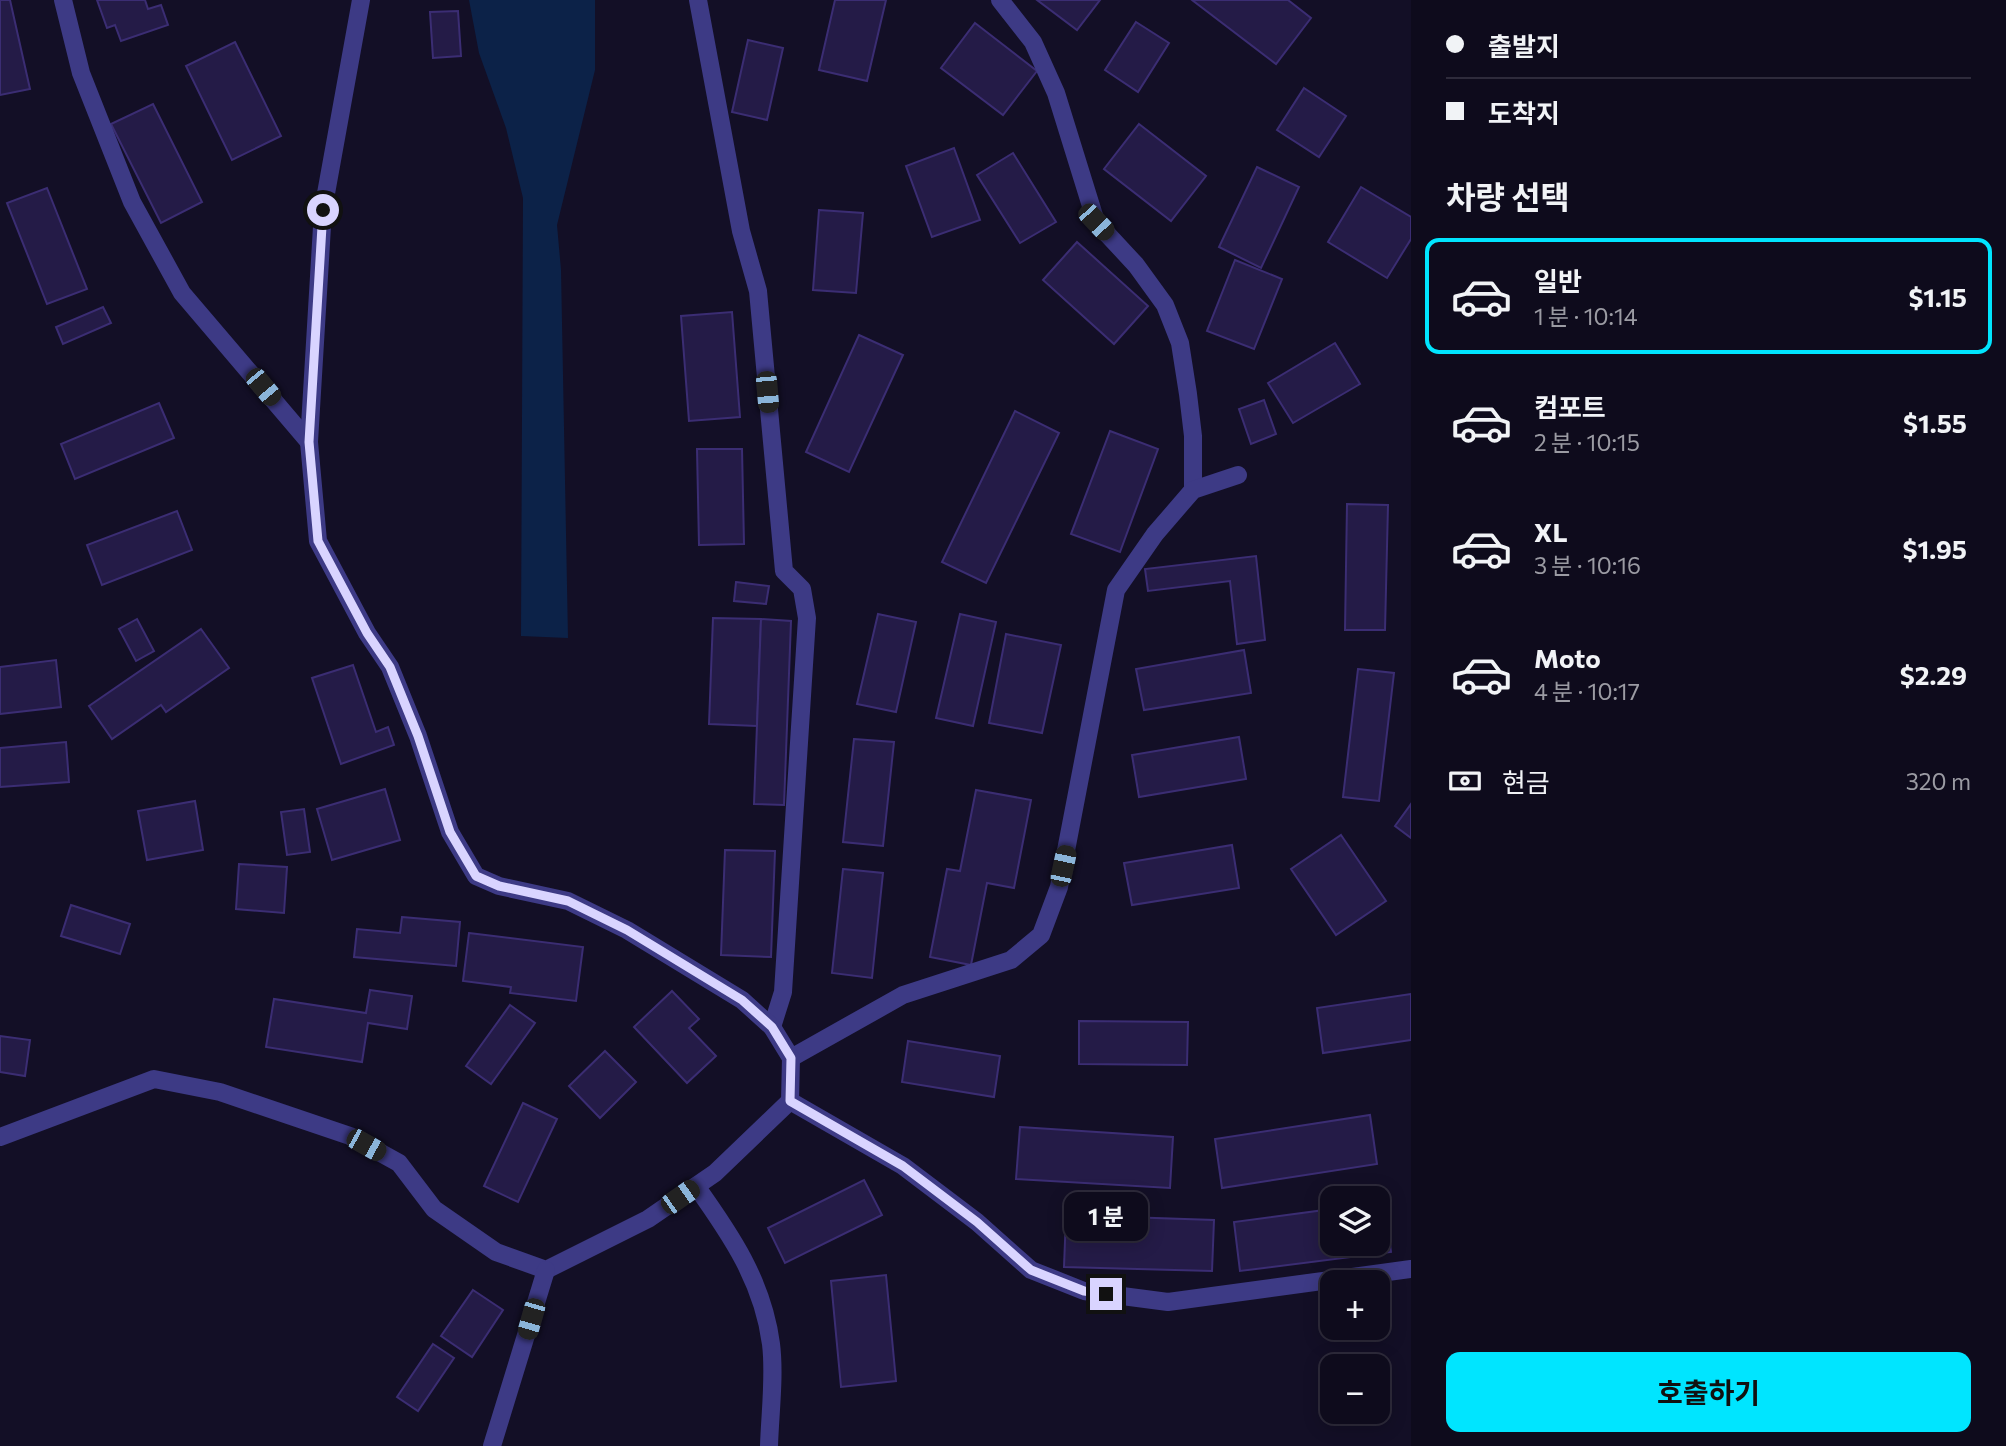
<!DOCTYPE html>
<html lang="ko">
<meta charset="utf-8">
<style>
body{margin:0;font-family:Commissioner,"Noto Sans KR",sans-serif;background:#1c1929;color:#f1f3f6;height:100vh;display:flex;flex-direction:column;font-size:26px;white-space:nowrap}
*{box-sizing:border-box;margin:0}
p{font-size:23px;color:#9b9ba3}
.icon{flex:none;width:38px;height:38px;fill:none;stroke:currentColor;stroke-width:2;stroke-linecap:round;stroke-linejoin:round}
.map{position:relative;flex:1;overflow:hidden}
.sheet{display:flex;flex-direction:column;background:#0e0b1c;width:595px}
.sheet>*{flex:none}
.banner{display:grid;align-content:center;height:154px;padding:0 35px;background:#0e0b1c}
.buttons{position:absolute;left:1320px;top:1186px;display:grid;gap:14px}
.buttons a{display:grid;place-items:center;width:70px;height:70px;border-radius:14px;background:#0e0b1c;box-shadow:0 4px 18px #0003,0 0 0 2px #2e2b3b;font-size:35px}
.end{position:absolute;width:32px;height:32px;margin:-16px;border:9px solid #d9d4ff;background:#111;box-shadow:0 0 0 4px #111}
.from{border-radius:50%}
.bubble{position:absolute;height:49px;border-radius:14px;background:#0e0b1c;box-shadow:0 4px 18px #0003,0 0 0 2px #2e2b3b;font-size:23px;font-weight:700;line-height:49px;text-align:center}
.car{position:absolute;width:21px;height:42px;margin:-21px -10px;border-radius:9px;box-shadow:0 0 5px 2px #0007;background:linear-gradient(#222 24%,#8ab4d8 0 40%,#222 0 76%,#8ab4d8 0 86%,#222 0)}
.banner b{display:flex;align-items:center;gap:24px;height:66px;font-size:26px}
.banner b+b{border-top:2px solid #2e2b3b}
.banner i{width:18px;height:18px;background:#f1f3f6}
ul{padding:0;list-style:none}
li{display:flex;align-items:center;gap:21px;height:116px;margin:0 14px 10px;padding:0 21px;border:4px solid transparent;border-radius:14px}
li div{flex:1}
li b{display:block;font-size:26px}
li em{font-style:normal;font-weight:700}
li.selected{border-color:#00e5ff}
li>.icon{width:63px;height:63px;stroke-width:1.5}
h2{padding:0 35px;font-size:32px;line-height:84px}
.pay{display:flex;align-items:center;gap:18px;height:77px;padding:0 35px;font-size:26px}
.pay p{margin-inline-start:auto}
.cta{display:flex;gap:14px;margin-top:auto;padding:14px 35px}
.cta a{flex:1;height:80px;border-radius:14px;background:#00e5ff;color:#111;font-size:28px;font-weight:700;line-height:80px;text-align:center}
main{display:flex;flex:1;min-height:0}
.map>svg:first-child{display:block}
</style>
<main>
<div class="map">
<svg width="1411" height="1446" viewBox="0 0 1411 1446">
<rect width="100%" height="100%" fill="#130f26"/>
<!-- water -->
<polygon fill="#0c2248" points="469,0 595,0 595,70 557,225 561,270 568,638 521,636 523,198 506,128 479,53"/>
<!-- building -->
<g fill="#241b47" stroke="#3b2d73" stroke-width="2">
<polygon points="0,0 10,0 30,89 0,95"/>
<polygon points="97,0 145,0 148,9 161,5 168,25 121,41 115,25 107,28"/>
<polygon points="835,0 886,0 867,81 819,70"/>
<polygon points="1037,0 1100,0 1077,30"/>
<polygon points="1192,0 1288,0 1311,18 1276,64"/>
<polygon points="458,11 461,56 433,58 430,12"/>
<polygon points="1136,22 1169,43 1138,92 1105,70"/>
<polygon points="975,23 1037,71 1003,115 941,68"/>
<polygon points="748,40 783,48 767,120 732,112"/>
<polygon points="235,42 281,136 232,160 186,66"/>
<polygon points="1304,88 1346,116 1319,157 1277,130"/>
<polygon points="153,104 202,202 161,223 111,124"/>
<polygon points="1139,124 1206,176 1171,221 1104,169"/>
<polygon points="954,148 980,220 932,237 906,166"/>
<polygon points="1013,153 1056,222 1020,243 977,175"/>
<polygon points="1257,167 1299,187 1261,268 1219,247"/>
<polygon points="1361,187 1411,217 1411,239 1387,278 1328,242"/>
<polygon points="47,188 87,289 47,304 7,203"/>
<polygon points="819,210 863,213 856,293 813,290"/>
<polygon points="1077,242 1148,306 1114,344 1043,280"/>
<polygon points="1235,260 1282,279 1254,349 1207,331"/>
<polygon points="103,307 111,323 63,344 56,327"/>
<polygon points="732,312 740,417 689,421 681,316"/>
<polygon points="859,335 903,355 849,472 806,452"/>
<polygon points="1335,343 1360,384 1293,423 1268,383"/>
<polygon points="1264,400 1276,434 1251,444 1239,409"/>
<polygon points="159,403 174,438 75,479 61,444"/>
<polygon points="1015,411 1059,433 986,583 942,562"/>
<polygon points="1110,431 1158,449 1120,552 1071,534"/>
<polygon points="697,449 742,449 744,544 699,545"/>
<polygon points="1347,504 1388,505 1385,630 1345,630"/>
<polygon points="177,511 192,550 102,585 87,545"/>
<polygon points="1256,556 1265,640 1237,644 1230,581 1148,591 1145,569"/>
<polygon points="736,582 769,586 766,604 734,601"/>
<polygon points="878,614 916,622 896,712 857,704"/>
<polygon points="960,614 996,622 973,726 936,718"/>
<polygon points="713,618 761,619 757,726 709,724"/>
<polygon points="137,619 154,651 136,661 119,629"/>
<polygon points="761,619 791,621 784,805 754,804"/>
<polygon points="201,629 229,668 166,712 161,705 112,739 89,706"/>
<polygon points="1006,634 1061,645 1042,733 989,723"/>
<polygon points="1244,650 1251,693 1144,710 1136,669"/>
<polygon points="56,660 61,707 0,714 0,667"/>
<polygon points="353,665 376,732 388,727 394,745 341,764 312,678"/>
<polygon points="1358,669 1394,673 1379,801 1343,797"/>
<polygon points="1239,737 1246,779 1139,797 1132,755"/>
<polygon points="854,739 894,742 883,846 843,842"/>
<polygon points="66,742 69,782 0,787 0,748"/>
<polygon points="385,789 400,840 332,860 317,809"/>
<polygon points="976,790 1031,800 1014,888 987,883 971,965 930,957 947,869 960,871"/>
<polygon points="195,801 203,850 147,860 138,811"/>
<polygon points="1411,804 1411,838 1395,826"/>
<polygon points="304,809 310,852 287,855 281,812"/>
<polygon points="1341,835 1386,901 1336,935 1291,869"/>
<polygon points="1232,845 1239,888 1132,905 1124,863"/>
<polygon points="725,850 775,851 771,957 721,955"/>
<polygon points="239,864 287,867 284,913 236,909"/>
<polygon points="843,869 883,873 872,978 832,973"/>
<polygon points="71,905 130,924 120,954 61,936"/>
<polygon points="402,917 460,922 456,966 354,957 357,929 400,933"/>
<polygon points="469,933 583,947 576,1001 510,993 511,987 463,981"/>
<polygon points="370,990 412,996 407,1029 368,1023 362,1062 266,1047 274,999 366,1013"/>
<polygon points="672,991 699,1019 689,1028 716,1056 687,1083 634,1027"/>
<polygon points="1411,994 1411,1040 1323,1053 1317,1008"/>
<polygon points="510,1005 535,1023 491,1084 466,1066"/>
<polygon points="1079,1021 1188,1022 1187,1065 1079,1064"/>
<polygon points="0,1036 30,1040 25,1076 0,1072"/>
<polygon points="908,1041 1000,1056 994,1097 902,1082"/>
<polygon points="605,1051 636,1082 600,1118 569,1086"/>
<polygon points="523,1103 557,1119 518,1202 484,1186"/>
<polygon points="1370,1115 1377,1164 1222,1188 1215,1139"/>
<polygon points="1020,1127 1173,1137 1170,1188 1016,1179"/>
<polygon points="864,1180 882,1215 785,1263 768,1228"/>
<polygon points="1385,1202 1391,1252 1240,1271 1234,1222 1332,1209 1332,1244 1377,1244 1377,1203"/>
<polygon points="1066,1215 1214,1220 1212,1271 1064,1267"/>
<polygon points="886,1275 896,1381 841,1387 831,1281"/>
<polygon points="473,1290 503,1310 472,1357 441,1336"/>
<polygon points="433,1344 454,1358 418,1411 397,1397"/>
</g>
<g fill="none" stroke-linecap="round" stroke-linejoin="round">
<!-- minor -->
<g stroke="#3d3a85" stroke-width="18">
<polyline points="63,0 81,73 132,202 182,293 309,442"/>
<polyline points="698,0 741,231 758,291 784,571 802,589 807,618 783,992 772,1027"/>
<polyline points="1000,0 1033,42 1056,93 1096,222 1136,265 1165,305 1180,343 1188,394 1193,436 1193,490"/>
<polyline points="791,1058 903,995 1011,960 1041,935 1059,887 1116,590 1155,534 1193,490 1238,475"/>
<polyline points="790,1101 903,1166 977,1222 1031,1270 1084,1291 1168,1302 1411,1269"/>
<polyline points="0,1137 154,1079 220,1092 350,1136 399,1163 434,1209 496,1252 546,1270 648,1219 715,1173 790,1101 791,1058 772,1027 742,1000 627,930 568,901 499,886 476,876 450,832 418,736 390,667 367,633 318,541 309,442 323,210 361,0"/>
<path d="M696,1186C731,1235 763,1282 771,1344C775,1376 770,1413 769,1446"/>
<polyline points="492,1446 546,1270"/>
</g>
</g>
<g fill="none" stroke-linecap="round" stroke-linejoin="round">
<!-- route -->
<polyline stroke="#d9d4ff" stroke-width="9" points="323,210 309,442 318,541 367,633 390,667 418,736 450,832 476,876 499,886 568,901 627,930 742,1000 772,1027 791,1058 790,1101 903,1166 977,1222 1031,1270 1084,1291 1106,1294"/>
</g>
</svg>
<div class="buttons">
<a><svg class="icon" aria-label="layers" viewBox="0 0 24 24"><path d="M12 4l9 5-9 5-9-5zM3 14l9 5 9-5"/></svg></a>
<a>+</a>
<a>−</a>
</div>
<i class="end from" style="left:323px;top:210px"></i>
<i class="end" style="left:1106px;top:1294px"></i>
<div class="bubble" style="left:1064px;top:1192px;width:84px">1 분</div>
<i class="car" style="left:1096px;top:222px;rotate:137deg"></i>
<i class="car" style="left:263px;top:387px;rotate:140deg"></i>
<i class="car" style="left:767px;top:392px;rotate:175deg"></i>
<i class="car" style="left:1063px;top:866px;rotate:12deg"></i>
<i class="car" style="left:366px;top:1145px;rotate:119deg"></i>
<i class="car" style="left:680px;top:1197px;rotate:55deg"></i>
<i class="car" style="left:531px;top:1319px;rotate:196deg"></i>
</div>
<section class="sheet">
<div class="banner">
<b><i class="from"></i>출발지</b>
<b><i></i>도착지</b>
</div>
<h2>차량 선택</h2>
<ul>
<li class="selected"><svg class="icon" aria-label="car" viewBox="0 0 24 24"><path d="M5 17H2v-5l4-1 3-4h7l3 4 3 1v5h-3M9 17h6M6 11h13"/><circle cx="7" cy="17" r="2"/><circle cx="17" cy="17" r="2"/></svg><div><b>일반</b><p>1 분 · 10:14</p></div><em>$1.15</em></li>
<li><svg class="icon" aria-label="car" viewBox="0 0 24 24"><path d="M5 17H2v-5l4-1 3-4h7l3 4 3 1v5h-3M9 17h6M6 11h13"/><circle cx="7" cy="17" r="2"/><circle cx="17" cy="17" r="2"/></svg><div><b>컴포트</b><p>2 분 · 10:15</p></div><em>$1.55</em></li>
<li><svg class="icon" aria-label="car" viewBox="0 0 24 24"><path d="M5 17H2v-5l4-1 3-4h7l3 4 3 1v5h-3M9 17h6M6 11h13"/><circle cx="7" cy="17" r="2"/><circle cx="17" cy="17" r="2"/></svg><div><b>XL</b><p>3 분 · 10:16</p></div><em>$1.95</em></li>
<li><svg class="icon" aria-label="car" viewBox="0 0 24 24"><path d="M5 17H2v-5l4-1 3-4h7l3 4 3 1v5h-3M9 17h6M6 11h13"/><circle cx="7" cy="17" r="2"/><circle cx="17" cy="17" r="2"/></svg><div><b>Moto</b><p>4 분 · 10:17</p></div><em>$2.29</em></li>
</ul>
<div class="pay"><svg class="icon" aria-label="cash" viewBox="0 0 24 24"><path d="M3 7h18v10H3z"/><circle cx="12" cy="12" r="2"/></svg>현금<p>320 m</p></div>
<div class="cta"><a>호출하기</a></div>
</section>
</main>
